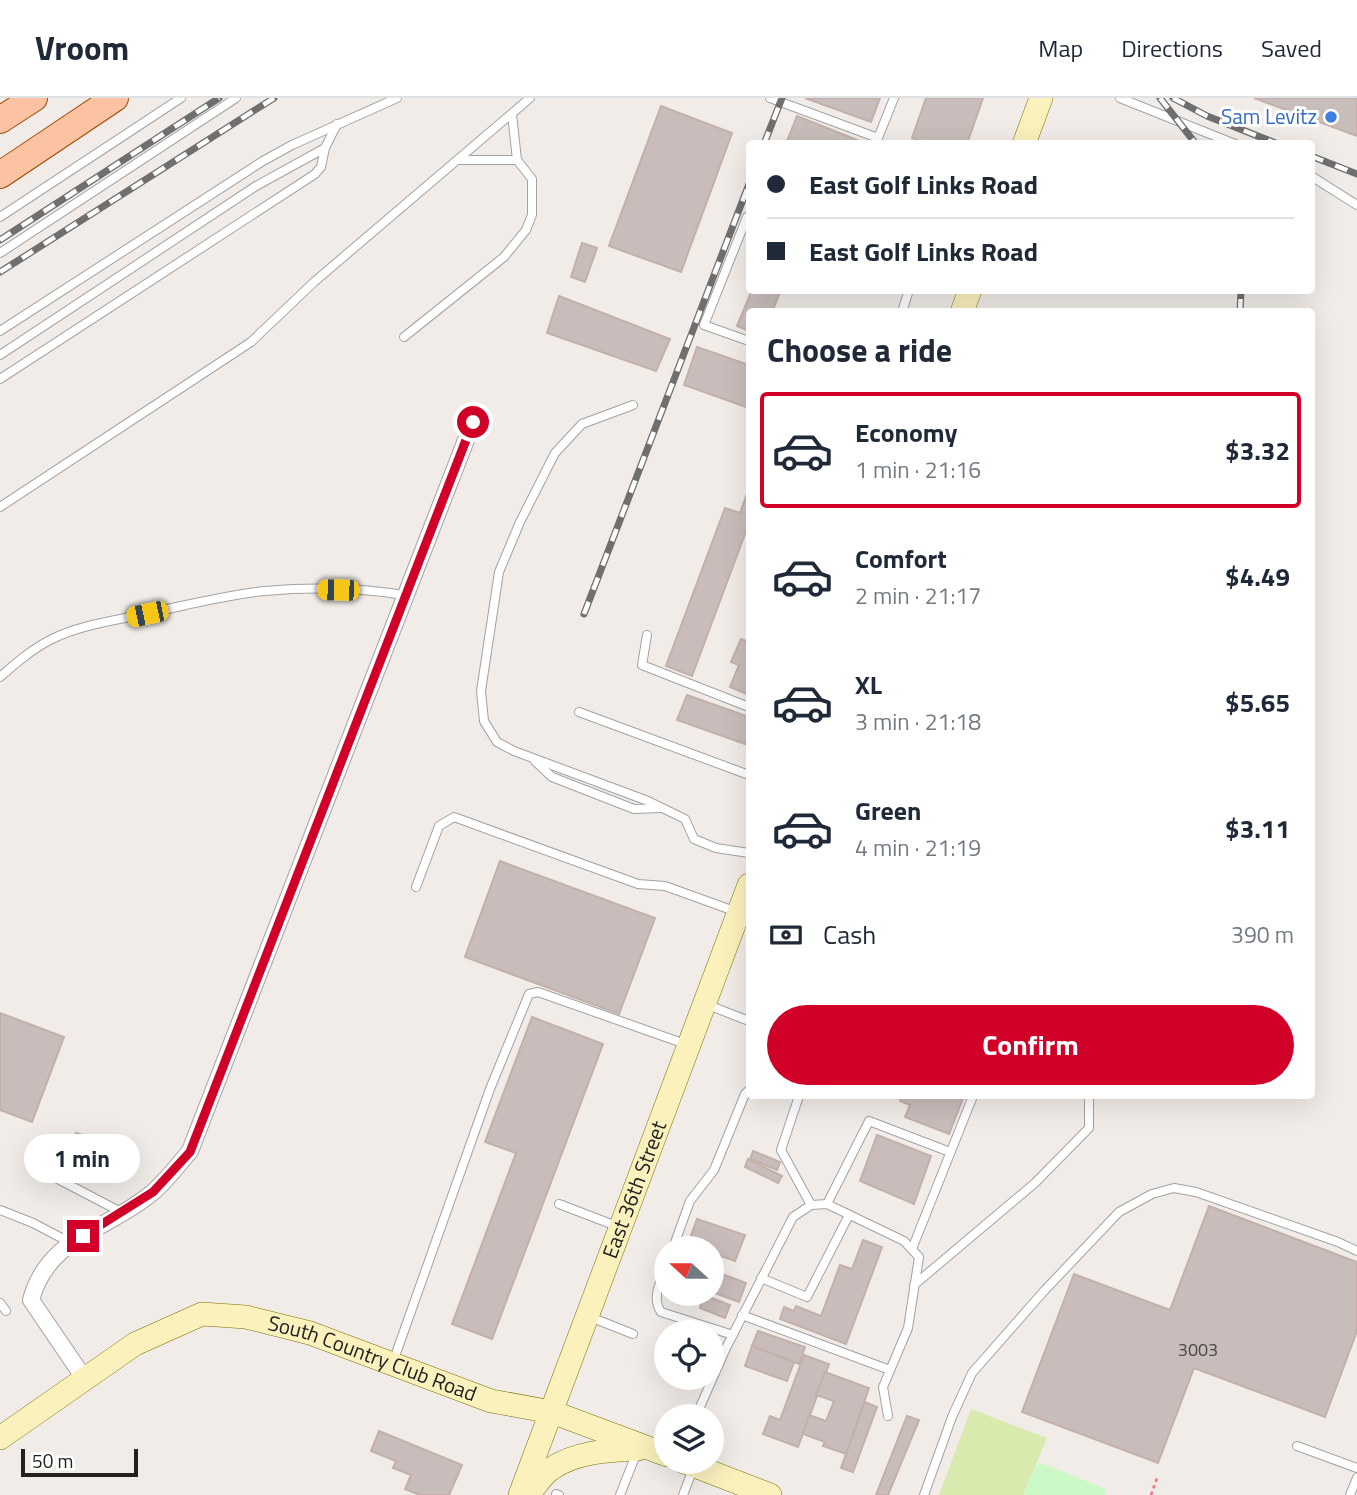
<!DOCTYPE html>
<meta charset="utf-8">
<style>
body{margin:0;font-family:"Titillium Web",sans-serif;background:#f2f2f3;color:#1f2937;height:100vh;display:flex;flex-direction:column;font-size:26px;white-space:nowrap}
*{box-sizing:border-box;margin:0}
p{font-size:23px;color:#747a83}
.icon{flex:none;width:38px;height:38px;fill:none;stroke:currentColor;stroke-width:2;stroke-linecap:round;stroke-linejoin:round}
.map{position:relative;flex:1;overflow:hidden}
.sheet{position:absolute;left:746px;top:210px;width:569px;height:791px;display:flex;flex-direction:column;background:#fff;border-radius:7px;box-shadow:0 7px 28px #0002}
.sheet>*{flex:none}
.guide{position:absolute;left:746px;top:42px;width:569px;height:154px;border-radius:7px;box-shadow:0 7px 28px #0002;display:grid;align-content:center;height:154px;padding:0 21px;background:#fff}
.needle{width:46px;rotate:291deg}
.tools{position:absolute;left:654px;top:1138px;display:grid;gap:14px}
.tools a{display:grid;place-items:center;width:70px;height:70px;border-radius:50%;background:#fff;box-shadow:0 7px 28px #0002;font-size:35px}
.scale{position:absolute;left:21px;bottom:18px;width:117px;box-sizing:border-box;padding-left:7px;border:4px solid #212121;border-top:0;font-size:19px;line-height:24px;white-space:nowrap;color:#212121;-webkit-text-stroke:5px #fff;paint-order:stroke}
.end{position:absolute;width:32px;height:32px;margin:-16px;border:9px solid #d10029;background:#fff;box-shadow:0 0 0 4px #fff}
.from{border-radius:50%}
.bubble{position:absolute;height:49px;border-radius:24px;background:#fff;box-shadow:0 7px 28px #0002;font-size:23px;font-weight:700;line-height:49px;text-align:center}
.car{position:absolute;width:21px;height:42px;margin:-21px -10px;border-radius:9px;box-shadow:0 0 5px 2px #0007;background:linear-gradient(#f5c518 24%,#345 0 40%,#f5c518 0 76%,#345 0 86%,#f5c518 0)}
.guide b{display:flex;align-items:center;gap:24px;height:66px;font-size:26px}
.guide b+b{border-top:2px solid #e0e1e3}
.guide i{width:18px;height:18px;background:#1f2937}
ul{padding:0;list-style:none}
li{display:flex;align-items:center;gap:21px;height:116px;margin:0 14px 10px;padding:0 7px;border:4px solid transparent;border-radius:7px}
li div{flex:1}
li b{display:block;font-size:26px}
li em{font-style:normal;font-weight:700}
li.active{border-color:#d10029}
li>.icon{width:63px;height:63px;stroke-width:1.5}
h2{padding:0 21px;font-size:32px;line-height:84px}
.pay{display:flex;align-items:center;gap:18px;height:77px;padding:0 21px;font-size:26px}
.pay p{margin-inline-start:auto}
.primary-button{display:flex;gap:14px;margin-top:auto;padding:14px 21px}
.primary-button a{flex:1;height:80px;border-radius:42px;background:#d10029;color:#fff;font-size:28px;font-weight:700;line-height:80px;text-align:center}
header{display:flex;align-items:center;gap:42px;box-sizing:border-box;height:98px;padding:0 35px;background:#fff;border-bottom:2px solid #e0e1e3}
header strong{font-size:33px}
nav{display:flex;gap:38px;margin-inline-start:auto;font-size:24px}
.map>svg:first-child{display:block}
</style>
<header>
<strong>Vroom</strong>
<nav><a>Map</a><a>Directions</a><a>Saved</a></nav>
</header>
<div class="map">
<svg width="1357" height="1397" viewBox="0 0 1357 1397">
<rect width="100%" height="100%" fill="#f1ece7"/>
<!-- grass -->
<polygon fill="#d8eaae" points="971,1311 1047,1340 1023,1397 939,1397"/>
<!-- park -->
<polygon fill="#ccfac6" points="1038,1364 1106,1391 1104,1397 1023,1397"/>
<!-- building -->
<g fill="#c9bdbb" stroke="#c3b0aa" stroke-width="2">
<polygon points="805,0 880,0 871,24"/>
<polygon points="926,0 983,0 967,46 928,46 912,40"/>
<polygon points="1254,0 1357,0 1357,38"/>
<polygon points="661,8 732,35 681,174 609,148"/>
<polygon points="797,18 867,46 786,46"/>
<polygon points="582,145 597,150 585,184 571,179"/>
<polygon points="752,192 781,192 772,214 749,214 749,233 737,228"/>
<polygon points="559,198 670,241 656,273 547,235"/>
<polygon points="697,249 749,267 749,310 684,287"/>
<polygon points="749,390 749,425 692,578 666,568 725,410 740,415"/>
<polygon points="741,541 749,544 749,597 730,589 739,567 731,564"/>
<polygon points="687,597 749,619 749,636 745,646 677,622"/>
<polygon points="500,763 655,820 619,916 465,859"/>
<polygon points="0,915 64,939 32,1024 0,1012"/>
<polygon points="532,919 603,946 492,1241 452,1226 516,1055 485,1044"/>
<polygon points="902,998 964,998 949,1036 905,1019 910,1007 900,1003"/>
<polygon points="76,1035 93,1040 81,1071 64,1065"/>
<polygon points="877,1037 931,1058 914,1106 860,1083"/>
<polygon points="753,1053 780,1064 777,1072 750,1061"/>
<polygon points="748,1061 782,1078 778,1085 745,1069"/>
<polygon points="1209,1108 1357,1164 1357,1233 1325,1319 1194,1270 1158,1365 1022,1314 1074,1176 1170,1212"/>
<polygon points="697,1121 745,1137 735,1163 712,1155 712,1150 699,1150 688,1146"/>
<polygon points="863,1142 882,1149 846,1246 780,1221 784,1209 794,1213 796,1208 821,1218 840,1167 852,1171"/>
<polygon points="712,1172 746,1185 739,1204 712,1194"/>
<polygon points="704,1197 730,1207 725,1220 700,1210"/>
<polygon points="758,1233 805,1249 799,1266 752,1248"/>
<polygon points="752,1248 794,1264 787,1283 745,1268"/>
<polygon points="804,1257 829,1266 798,1349 763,1336 770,1318 780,1322"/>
<polygon points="825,1274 869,1290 846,1356 823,1348 825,1344 803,1336 809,1317 826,1323 834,1303 816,1297"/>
<polygon points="865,1304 877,1309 853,1374 841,1370"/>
<polygon points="907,1318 919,1322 888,1397 876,1397"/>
<polygon points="379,1333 462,1367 449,1397 420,1397 405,1391 411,1377 393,1370 396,1363 371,1353"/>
</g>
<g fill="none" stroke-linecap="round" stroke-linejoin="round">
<defs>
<g id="lane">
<polyline points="770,0 878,40 894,0"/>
<polyline points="1120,0 1235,46"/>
<polyline points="458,62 517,62"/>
<polyline points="1311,78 1357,107"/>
<polyline points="0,119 181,0"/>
<polyline points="749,119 747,119 704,227 749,243"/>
<polyline points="0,155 236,0"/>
<polyline points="902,214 909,192"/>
<polyline points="0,233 263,63 292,47 397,0"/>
<polyline points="404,239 504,159 526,132 532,117 532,81 517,62 512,16"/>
<polyline points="0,257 256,88 325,50"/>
<polyline points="0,281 315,76 321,69 325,50 337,26"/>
<polyline points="633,307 582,326 555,355 520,424 499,474 481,593 484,623 497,644 514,653 648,703 685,721 694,741 716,750 749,755"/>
<polyline points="0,409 251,244 314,184 530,0"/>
<polyline points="647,537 642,567 749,609"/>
<path d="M0,579C16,565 32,551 52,541C80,527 113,523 144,516C184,508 225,497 265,493C311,489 359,490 404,497"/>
<polyline points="579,614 749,677"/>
<polyline points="535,663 552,679 634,711 660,710"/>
<polyline points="416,789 439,728 454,719 638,786 665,788 737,814"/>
<polyline points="708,907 749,923"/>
<polyline points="796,998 799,998 781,1052 811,1107"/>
<polyline points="54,1079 123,1115"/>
<polyline points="559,1106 619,1129"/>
<polyline points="827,1106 869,1023 950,1054"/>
<polyline points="0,1112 33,1125 71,1145"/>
<polyline points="673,1150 690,1103 714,1072 745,996 749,992"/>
<polyline points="912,1151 973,998"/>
<path d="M667,1167C661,1182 651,1200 661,1214L733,1237"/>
<polyline points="761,1180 807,1199 849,1117"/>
<polyline points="914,1187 1035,1085 1089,1030 1089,998"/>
<polyline points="0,1205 6,1213"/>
<polyline points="742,1217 890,1272"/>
<polyline points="590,1219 633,1236"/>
<polyline points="393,1264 490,991 529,896 538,894 688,947"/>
<polyline points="696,1318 726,1250 793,1119 811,1107 827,1106 904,1143 919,1159 908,1230 883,1289 888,1318"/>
<polyline points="1297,1348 1357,1370"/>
<polyline points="556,1396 559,1397"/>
<polyline points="620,1397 637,1354"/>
<polyline points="683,1397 693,1371"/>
<polyline points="924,1397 952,1319 972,1275 1044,1193 1119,1114 1152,1096 1174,1090 1196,1094 1338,1144 1357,1153"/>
<polyline points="1350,1397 1357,1380"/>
</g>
<path id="street" d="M84,1280L31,1202C48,1138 109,1132 153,1094C167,1082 178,1067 190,1053L473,324"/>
<g id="secondary">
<polyline points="1024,46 1041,0"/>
<polyline points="962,214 970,192"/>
<path id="s1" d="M0,1340L135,1246L202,1216L246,1219L310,1235L491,1303L552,1314L667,1357"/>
<polyline points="682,1363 770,1397"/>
<path id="s2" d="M520,1397L749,787"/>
<path d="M528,1397C535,1389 542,1377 551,1371C575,1354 609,1352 638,1351"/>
</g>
<g id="primary">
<polyline points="0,22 34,0"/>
<polyline points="0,77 115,0"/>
</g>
</defs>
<!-- lane casing -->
<use href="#lane" stroke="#a2a2a2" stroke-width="10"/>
<!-- street casing -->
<use href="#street" stroke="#a2a2a2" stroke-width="18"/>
<!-- secondary casing -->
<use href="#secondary" stroke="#7a7005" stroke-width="24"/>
<!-- primary casing -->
<use href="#primary" stroke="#9d4a00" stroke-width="28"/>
<!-- path -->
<polyline stroke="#fa707d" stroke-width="2.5" stroke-dasharray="3.5 3.5" stroke-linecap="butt" points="1151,1397 1157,1380"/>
<!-- lane -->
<use href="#lane" stroke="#fff" stroke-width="8"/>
<!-- street -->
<use href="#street" stroke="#fff" stroke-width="16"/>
<!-- secondary -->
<use href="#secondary" stroke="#faf1bd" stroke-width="23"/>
<!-- primary -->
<use href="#primary" stroke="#fcc3a2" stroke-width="26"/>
<defs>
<g id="rail">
<polyline points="1160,0 1196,46"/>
<polyline points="1173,0 1207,18 1278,46"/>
<polyline points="764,46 782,0"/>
<polyline points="1311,58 1357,76"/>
<polyline points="0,142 219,0"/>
<polyline points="0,174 274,0"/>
<polyline points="1240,214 1241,192"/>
<polyline points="584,516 749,86"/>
</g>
</defs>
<!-- rail casing -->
<use href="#rail" stroke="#6f6f6f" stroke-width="7"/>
<!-- rail -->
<use href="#rail" stroke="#fff" stroke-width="4.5" stroke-dasharray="13" stroke-linecap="butt"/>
</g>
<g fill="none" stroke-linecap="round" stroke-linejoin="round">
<!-- route -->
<polyline stroke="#d10029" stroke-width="9" points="83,1138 153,1094 190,1054 473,324"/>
</g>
<!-- markers -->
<circle fill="#3f7fe0" stroke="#fff" stroke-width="2.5" cx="1331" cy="19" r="7"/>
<g text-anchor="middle" stroke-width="6" stroke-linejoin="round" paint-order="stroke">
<!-- number labels -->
<g font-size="18" fill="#4b4848">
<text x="1198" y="1258">3003</text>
</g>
<!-- shop labels -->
<g font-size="21" fill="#366cbe" stroke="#fff" text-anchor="end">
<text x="1317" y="26">Sam Levitz</text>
</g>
<!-- street labels -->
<g font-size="21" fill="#212121" stroke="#fff">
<text dy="7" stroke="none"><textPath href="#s2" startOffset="326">East 36th Street</textPath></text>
<text dy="7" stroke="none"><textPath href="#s1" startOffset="415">South Country Club Road</textPath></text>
</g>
</g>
</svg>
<div class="tools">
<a><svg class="needle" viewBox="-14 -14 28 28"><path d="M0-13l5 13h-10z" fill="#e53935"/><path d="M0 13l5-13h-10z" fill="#747a83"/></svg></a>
<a><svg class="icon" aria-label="locate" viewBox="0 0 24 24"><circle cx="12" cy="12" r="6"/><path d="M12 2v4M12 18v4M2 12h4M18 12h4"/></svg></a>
<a><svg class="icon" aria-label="layers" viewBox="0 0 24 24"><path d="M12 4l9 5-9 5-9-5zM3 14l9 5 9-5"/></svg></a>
</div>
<div class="scale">50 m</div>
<i class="end from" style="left:473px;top:324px"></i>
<i class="end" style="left:83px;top:1138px"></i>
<div class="bubble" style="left:24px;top:1036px;width:116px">1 min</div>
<i class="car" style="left:338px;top:492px;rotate:271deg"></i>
<i class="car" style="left:147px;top:516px;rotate:258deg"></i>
<div class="guide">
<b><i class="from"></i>East Golf Links Road</b>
<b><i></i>East Golf Links Road</b>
</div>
<section class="sheet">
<h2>Choose a ride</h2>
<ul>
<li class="active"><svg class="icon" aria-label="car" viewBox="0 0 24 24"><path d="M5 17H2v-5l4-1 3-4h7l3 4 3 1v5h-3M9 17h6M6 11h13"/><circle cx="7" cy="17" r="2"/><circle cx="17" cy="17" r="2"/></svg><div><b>Economy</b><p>1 min · 21:16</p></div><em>$3.32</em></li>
<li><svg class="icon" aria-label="car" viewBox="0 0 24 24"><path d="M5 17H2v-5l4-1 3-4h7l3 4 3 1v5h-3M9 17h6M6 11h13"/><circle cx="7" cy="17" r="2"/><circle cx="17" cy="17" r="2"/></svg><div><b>Comfort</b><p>2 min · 21:17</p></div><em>$4.49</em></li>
<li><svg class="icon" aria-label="car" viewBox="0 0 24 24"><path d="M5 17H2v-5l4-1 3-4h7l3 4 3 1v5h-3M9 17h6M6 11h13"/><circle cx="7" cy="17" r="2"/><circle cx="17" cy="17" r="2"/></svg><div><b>XL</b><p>3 min · 21:18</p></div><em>$5.65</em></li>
<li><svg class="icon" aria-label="car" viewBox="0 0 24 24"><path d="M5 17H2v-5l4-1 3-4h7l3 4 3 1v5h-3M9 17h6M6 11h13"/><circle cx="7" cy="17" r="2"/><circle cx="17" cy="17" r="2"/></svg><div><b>Green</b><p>4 min · 21:19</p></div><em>$3.11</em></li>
</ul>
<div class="pay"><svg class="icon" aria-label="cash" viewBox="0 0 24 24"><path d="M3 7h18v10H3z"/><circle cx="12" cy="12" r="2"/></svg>Cash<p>390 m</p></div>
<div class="primary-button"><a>Confirm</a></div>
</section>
</div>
